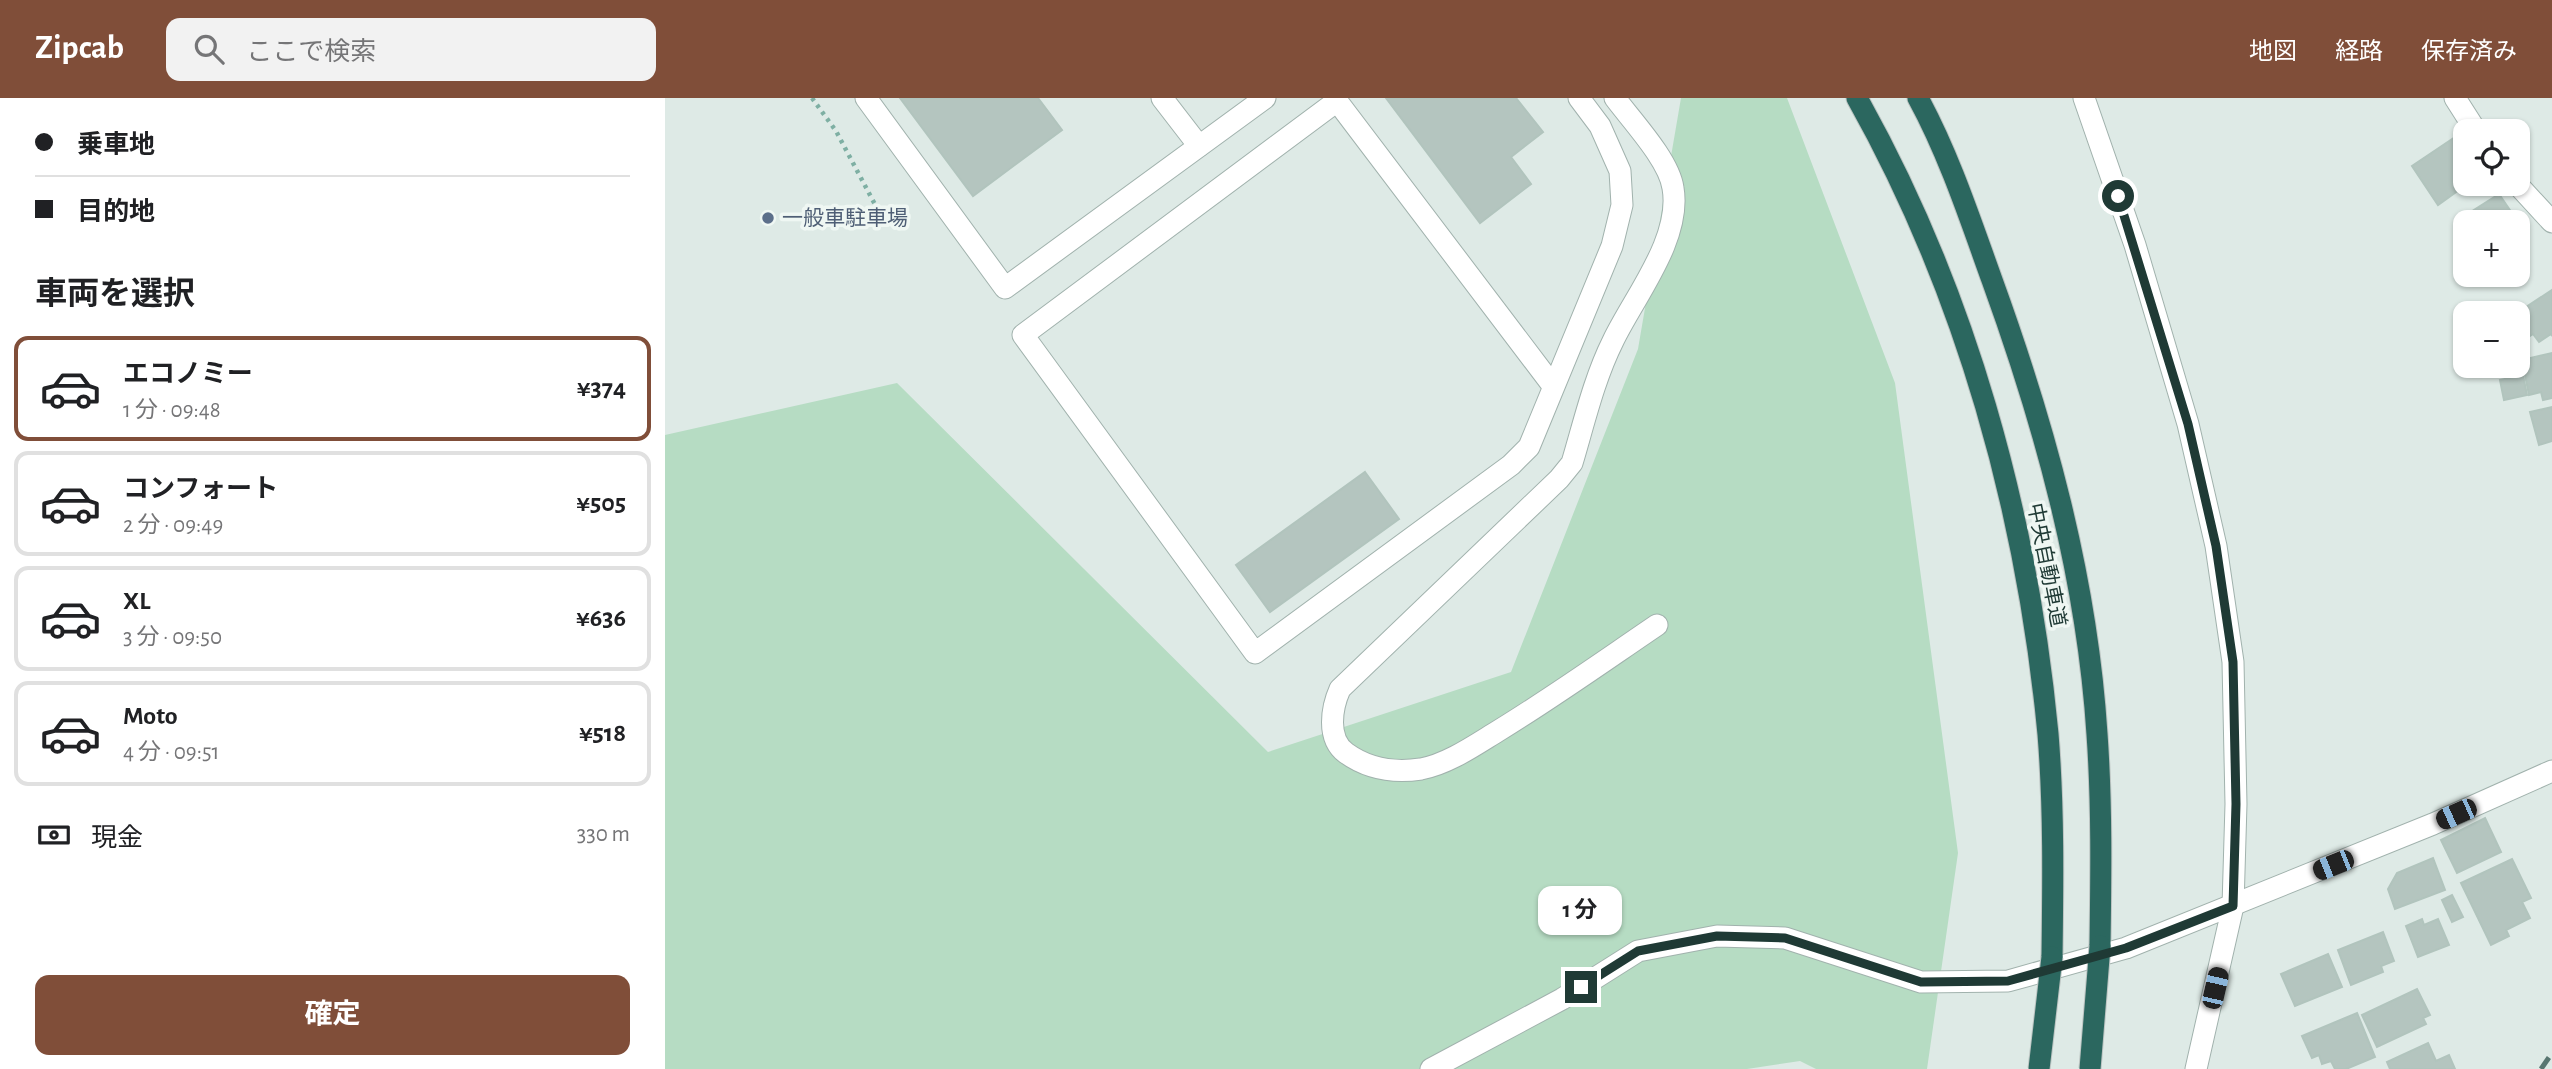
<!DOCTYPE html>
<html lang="ja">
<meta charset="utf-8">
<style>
body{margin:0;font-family:"Alegreya Sans","Noto Sans JP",sans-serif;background:#f2f2f2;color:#202124;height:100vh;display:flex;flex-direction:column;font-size:26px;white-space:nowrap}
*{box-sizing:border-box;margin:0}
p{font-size:23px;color:#757577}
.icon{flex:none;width:38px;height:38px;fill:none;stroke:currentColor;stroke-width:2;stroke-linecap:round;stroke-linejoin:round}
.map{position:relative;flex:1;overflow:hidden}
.side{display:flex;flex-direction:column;background:#fff;width:665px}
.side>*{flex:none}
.guide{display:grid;align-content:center;height:154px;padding:0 35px;background:#fff}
.controls{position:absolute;left:1788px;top:21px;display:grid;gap:14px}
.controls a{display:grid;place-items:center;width:77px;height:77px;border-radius:14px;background:#fff;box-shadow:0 2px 5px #0004;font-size:35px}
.end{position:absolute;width:32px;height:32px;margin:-16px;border:9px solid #1f3a35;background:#fff;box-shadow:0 0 0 4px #fff}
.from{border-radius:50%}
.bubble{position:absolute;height:49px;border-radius:14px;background:#fff;box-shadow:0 2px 5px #0004;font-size:23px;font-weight:700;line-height:49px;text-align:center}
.car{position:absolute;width:21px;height:42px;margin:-21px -10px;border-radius:9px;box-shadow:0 0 5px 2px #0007;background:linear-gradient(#222 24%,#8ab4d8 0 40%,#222 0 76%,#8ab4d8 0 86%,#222 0)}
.guide b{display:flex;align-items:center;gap:24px;height:66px;font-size:26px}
.guide b+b{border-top:2px solid #e0e0e0}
.guide i{width:18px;height:18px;background:#202124}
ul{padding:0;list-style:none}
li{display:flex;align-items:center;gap:21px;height:105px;margin:0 14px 10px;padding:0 21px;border:4px solid #e0e0e0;border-radius:14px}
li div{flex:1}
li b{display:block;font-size:26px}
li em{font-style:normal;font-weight:700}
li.current{border-color:#804e39}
li>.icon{width:63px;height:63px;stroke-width:1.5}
h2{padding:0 35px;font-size:32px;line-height:84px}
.pay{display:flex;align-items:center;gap:18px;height:77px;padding:0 35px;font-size:26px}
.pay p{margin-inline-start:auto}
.primary-button{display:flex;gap:14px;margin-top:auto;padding:14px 35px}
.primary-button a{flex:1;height:80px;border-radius:14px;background:#804e39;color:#fff;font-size:28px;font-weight:700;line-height:80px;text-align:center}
header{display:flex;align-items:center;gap:42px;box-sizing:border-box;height:98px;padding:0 35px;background:#804e39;color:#fff}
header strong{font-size:33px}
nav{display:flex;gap:38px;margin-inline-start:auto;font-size:24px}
.search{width:490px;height:63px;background:#f2f2f2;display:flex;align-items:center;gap:18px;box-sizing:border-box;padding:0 24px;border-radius:14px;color:#757577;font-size:26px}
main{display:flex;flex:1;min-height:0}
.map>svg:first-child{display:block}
</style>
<header>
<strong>Zipcab</strong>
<div class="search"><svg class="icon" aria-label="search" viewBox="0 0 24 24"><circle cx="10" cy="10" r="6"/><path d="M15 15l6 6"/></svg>ここで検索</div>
<nav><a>地図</a><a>経路</a><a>保存済み</a></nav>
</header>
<main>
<section class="side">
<div class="guide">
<b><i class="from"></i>乗車地</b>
<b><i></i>目的地</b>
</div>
<h2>車両を選択</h2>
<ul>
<li class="current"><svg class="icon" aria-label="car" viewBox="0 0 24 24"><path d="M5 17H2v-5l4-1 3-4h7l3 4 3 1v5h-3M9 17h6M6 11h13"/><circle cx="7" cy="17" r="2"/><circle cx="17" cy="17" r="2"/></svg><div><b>エコノミー</b><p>1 分 · 09:48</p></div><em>¥374</em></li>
<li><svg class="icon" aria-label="car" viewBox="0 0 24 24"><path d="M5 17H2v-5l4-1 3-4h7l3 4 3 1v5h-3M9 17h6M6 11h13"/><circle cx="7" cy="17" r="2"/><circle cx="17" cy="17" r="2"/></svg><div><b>コンフォート</b><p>2 分 · 09:49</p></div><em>¥505</em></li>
<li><svg class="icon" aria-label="car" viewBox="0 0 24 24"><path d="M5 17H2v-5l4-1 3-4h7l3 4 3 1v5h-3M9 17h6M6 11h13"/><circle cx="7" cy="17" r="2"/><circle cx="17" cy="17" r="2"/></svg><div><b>XL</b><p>3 分 · 09:50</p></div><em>¥636</em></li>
<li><svg class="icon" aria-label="car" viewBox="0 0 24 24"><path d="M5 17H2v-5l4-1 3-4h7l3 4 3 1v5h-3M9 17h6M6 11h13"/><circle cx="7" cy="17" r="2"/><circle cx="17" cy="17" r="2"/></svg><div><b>Moto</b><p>4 分 · 09:51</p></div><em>¥518</em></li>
</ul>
<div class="pay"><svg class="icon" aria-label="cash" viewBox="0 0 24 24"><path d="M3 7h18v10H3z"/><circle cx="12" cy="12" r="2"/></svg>現金<p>330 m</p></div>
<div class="primary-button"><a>確定</a></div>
</section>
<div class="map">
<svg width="1887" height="971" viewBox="0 0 1887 971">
<rect width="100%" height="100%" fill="#deeae6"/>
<!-- green -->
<polygon fill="#b6dcc3" points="1016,0 1122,0 1230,285 1293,755 1262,971 1151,971 1135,963 1082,971 0,971 0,337 232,285 603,654 846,574 973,251"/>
<!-- building -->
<g fill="#b4c5bf" stroke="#b1c4bd" stroke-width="2">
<polygon points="235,0 373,0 397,32 308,98"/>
<polygon points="721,0 851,0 878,34 846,59 866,86 815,125"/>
<polygon points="1796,35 1801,42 1801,80 1794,84 1798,89 1773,107 1747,68"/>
<polygon points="1834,96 1853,124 1806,124 1801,117"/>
<polygon points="1887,192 1887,238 1886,236 1874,244 1868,236 1853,246 1852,215"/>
<polygon points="1887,255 1887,300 1878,302 1876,294 1864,297 1857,262"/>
<polygon points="1858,277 1862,297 1839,302 1835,282"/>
<polygon points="1887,309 1887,343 1874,347 1865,314"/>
<polygon points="700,374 734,421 605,514 571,467"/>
<polygon points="1820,720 1836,754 1792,775 1776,742"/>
<polygon points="1768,760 1780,792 1730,811 1723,791 1732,775"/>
<polygon points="1847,761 1866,800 1857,804 1865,820 1841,832 1844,838 1826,847 1796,785"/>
<polygon points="1787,797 1798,819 1787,824 1777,802"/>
<polygon points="1757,821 1759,827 1773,821 1784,847 1753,859 1741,828"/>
<polygon points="1718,834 1729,863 1716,868 1718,874 1686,887 1673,852"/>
<polygon points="1663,856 1677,889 1630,908 1616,876"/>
<polygon points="1752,891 1765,917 1758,920 1761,926 1712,949 1697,917"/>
<polygon points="1692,915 1710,959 1681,971 1670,971 1666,963 1657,966 1654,957 1647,960 1637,938"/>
<polygon points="1763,945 1771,963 1784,957 1790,971 1725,971 1722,964"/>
</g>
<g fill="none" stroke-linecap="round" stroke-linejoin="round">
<defs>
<g id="minor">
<polyline points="201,0 340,190 600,0"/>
<polyline points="497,0 534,48"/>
<path d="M950,0C967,23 1004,62 1008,90C1017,141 969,199 948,243C929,281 919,325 907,365L894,381L675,591C667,609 661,640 681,655C703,671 729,675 756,671C783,666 810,647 833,633C887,600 939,563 992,527"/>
<polyline points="1419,0 1470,147 1523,326 1551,448 1568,564 1571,706 1568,808 1531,971"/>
<polyline points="1790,0 1811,33"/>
<polyline points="1852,86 1887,124"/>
<polyline points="888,288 672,3 358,237 590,555 846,367 864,349 947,148 957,107 955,73 935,28 914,0"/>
<polyline points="766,971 897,901 973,853 1052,838 1120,840 1256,884 1343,883 1461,850 1768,726 1887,673"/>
</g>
<g id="highway">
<path d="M1192,0C1301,194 1362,415 1383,636C1389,710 1388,784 1387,859"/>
<path d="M1253,0C1284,57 1305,121 1327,182C1380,328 1422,480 1432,636C1437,706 1436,777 1435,848"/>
</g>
</defs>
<!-- minor casing -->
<use href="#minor" stroke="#a1b2ad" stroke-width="23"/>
<!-- highway casing -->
<use href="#highway" stroke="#bcc4c2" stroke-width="23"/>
<!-- path -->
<polyline stroke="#7eafa3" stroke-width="4.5" stroke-dasharray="3.5 5" stroke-linecap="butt" points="147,0 171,33 223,131"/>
<!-- minor -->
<use href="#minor" stroke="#fff" stroke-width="21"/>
<!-- highway -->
<use href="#highway" stroke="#2b675f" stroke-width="21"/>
<!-- rail -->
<polyline stroke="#597671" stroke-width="5" stroke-dasharray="14 7" stroke-linecap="butt" points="1876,971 1887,955"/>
<defs>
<g id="highway-bridge">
<polyline points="1374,971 1387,859"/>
<polyline points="1425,971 1435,848"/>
</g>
</defs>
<!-- highway-bridge casing -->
<use href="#highway-bridge" stroke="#bcc4c2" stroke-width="23" stroke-linecap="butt"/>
<!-- highway-bridge -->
<use href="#highway-bridge" stroke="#2b675f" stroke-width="21"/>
</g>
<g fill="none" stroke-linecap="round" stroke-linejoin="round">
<!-- route -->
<polyline stroke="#1f3a35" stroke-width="9" points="916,889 973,853 1052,838 1120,840 1256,884 1343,883 1461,850 1568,808 1571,706 1568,564 1551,448 1523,326 1453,98"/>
</g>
<!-- markers -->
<circle fill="#5c6f8a" stroke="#eff7f3" stroke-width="2.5" cx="103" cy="120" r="7"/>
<g text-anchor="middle" stroke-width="7" stroke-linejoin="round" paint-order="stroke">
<!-- service labels -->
<g font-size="21" fill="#4e5e75" stroke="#eff7f3" text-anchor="start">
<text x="117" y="127">一般車駐車場</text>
</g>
<!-- street labels -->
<g font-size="21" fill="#1f3a35" stroke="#eff7f3">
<text transform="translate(1382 467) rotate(79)" y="7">中央自動車道</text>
</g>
</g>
</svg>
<div class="controls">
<a><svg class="icon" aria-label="locate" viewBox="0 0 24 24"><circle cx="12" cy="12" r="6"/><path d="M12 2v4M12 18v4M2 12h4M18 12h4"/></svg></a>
<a>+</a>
<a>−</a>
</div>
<i class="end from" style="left:1453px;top:98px"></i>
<i class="end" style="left:916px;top:889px"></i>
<div class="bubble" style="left:873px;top:788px;width:84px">1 分</div>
<i class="car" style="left:1791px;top:716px;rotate:246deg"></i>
<i class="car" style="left:1668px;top:767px;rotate:248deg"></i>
<i class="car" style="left:1550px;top:890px;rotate:13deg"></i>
</div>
</main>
